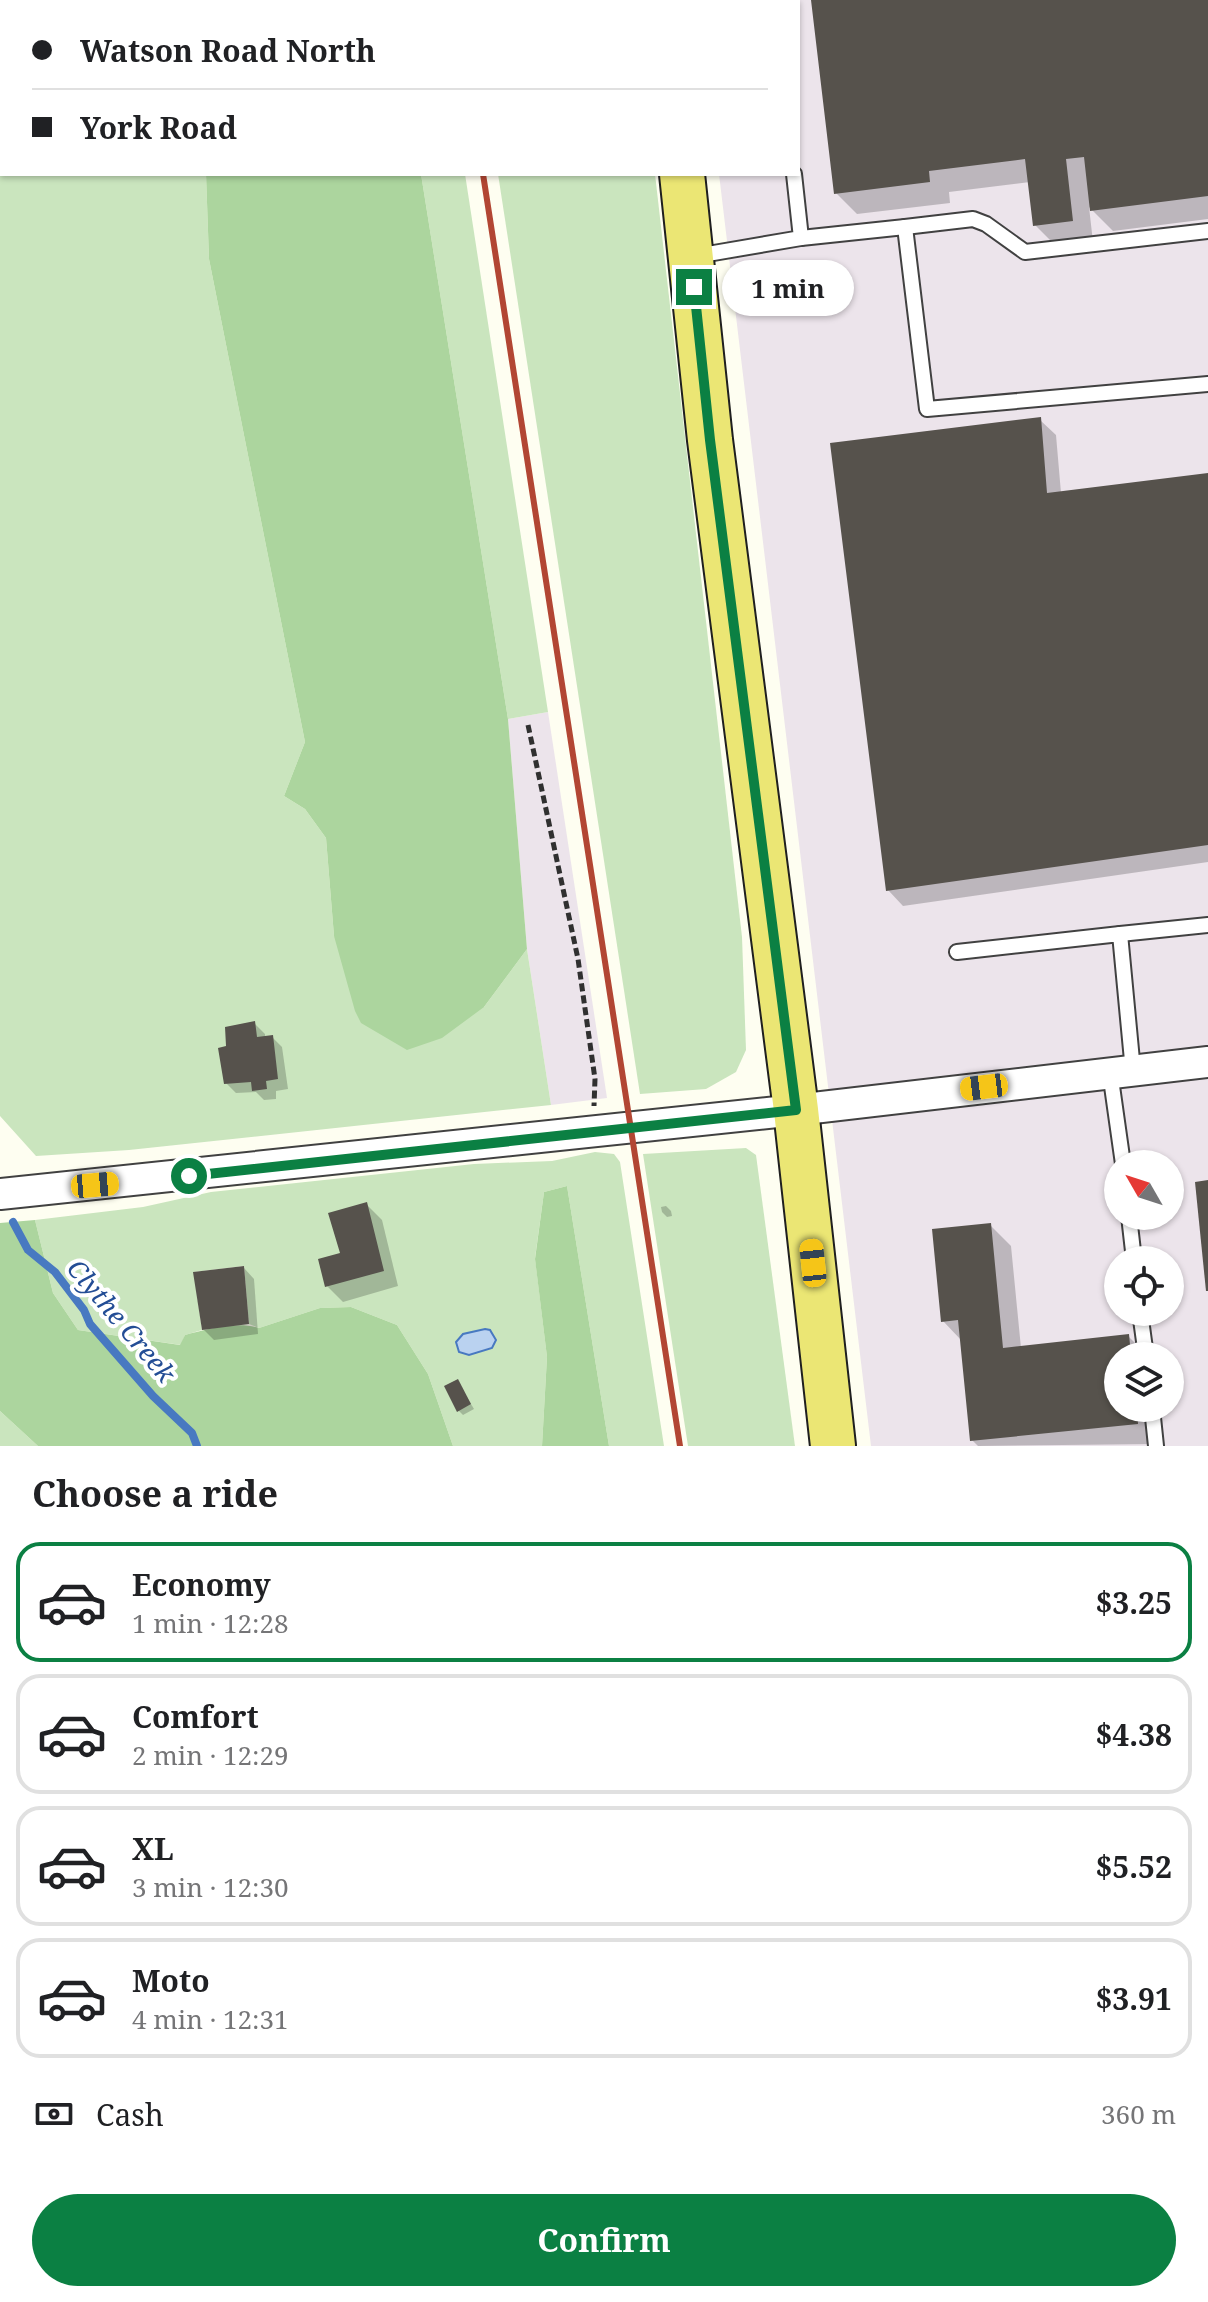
<!DOCTYPE html>
<meta charset="utf-8">
<style>
body{margin:0;font-family:"Noto Serif",serif;background:#f2f2f2;color:#202124;height:100vh;display:flex;flex-direction:column;font-size:30px;white-space:nowrap}
*{box-sizing:border-box;margin:0}
p{font-size:26px;color:#757577}
.icon{flex:none;width:44px;height:44px;fill:none;stroke:currentColor;stroke-width:2;stroke-linecap:round;stroke-linejoin:round}
.map{position:relative;height:1446px;overflow:hidden}
.panel{display:flex;flex-direction:column;background:#fff;flex:1}
.panel>*{flex:none}
.top-card{position:absolute;left:0px;top:0px;width:800px;height:176px;box-shadow:0 2px 6px #0004;display:grid;align-content:center;height:176px;padding:0 32px;background:#fff}
.needle{width:52px;rotate:309deg}
.controls{position:absolute;left:1104px;top:1150px;display:grid;gap:16px}
.controls a{display:grid;place-items:center;width:80px;height:80px;border-radius:50%;background:#fff;box-shadow:0 2px 6px #0004;font-size:40px}
.end{position:absolute;width:36px;height:36px;margin:-18px;border:10px solid #0b8043;background:#fff;box-shadow:0 0 0 4px #fff}
.from{border-radius:50%}
.bubble{position:absolute;height:56px;border-radius:28px;background:#fff;box-shadow:0 2px 6px #0004;font-size:26px;font-weight:700;line-height:56px;text-align:center}
.car{position:absolute;width:24px;height:48px;margin:-24px -12px;border-radius:10px;box-shadow:0 0 6px 2px #0007;background:linear-gradient(#f5c518 24%,#345 0 40%,#f5c518 0 76%,#345 0 86%,#f5c518 0)}
.top-card b{display:flex;align-items:center;gap:28px;height:76px;font-size:30px}
.top-card b+b{border-top:2px solid #e0e0e0}
.top-card i{width:20px;height:20px;background:#202124}
ul{padding:0;list-style:none}
li{display:flex;align-items:center;gap:24px;height:120px;margin:0 16px 12px;padding:0 16px;border:4px solid #e0e0e0;border-radius:24px}
li div{flex:1}
li b{display:block;font-size:30px}
li em{font-style:normal;font-weight:700}
li.current{border-color:#0b8043}
li>.icon{width:72px;height:72px;stroke-width:1.5}
h2{padding:0 32px;font-size:36px;line-height:96px}
.pay{display:flex;align-items:center;gap:20px;height:88px;padding:0 32px;font-size:30px}
.pay p{margin-inline-start:auto}
.button{display:flex;gap:16px;margin-top:auto;padding:16px 32px}
.button a{flex:1;height:92px;border-radius:48px;background:#0b8043;color:#fff;font-size:32px;font-weight:700;line-height:92px;text-align:center}
.map>svg:first-child{display:block}
</style>
<div class="map">
<svg width="1208" height="1446" viewBox="0 0 1208 1446">
<rect width="100%" height="100%" fill="#fefef1"/>
<!-- industrial -->
<g fill="#ece4eb" fill-rule="evenodd">
<path d="M699,0H1208V1446H871L719,174H798V2ZM1118,1164H1170V1216H1118ZM1118,1260H1170V1312H1118ZM1118,1356H1170V1408H1118Z"/>
<polygon points="548,712 607,1098 551,1105 527,949 508,719"/>
</g>
<!-- green -->
<g fill="#cae5be">
<polygon points="0,0 221,0 2,2 2,174 206,174 209,259 305,742 284,796 305,809 326,838 334,936 484,1007 527,949 551,1105 129,1150 36,1156 0,1116"/>
<polygon points="421,174 465,174 548,712 508,719"/>
<polygon points="498,174 655,174 742,937 746,1050 736,1072 706,1089 640,1094"/>
<polygon points="746,1148 756,1155 795,1446 688,1446 643,1154"/>
<polygon points="595,1152 614,1154 620,1162 664,1446 609,1446 567,1186 544,1192 535,1258 547,1357 542,1446 453,1446 428,1374 397,1325 351,1307 320,1308 259,1328 249,1324 244,1266 194,1272 202,1330 185,1335 181,1345 78,1330 53,1293 35,1220 143,1207 211,1192 474,1164 552,1161"/>
<polygon points="0,1411 38,1446 0,1446"/>
</g>
<!-- forest -->
<g fill="#acd59e">
<polygon points="206,174 421,174 508,719 527,949 484,1007 442,1038 407,1050 361,1023 355,1011 334,936 326,838 305,809 284,796 305,742 209,259"/>
<polygon points="567,1186 609,1446 542,1446 547,1357 535,1259 544,1192"/>
<path d="M35,1220L53,1293L78,1330L180,1345L185,1335C207,1329 237,1321 259,1328L320,1308L351,1307L397,1325L428,1374L453,1446H38L0,1411V1223Z"/>
</g>
<!-- water -->
<polygon fill="#bad2f0" stroke="#4879c1" stroke-width="2" points="485,1329 490,1330 496,1340 492,1348 469,1355 459,1352 456,1342 463,1334"/>
<!-- shadow -->
<g fill="#0003">
<polygon points="813,0 1208,0 1208,219 1113,231 1089,207 1093,242 1056,246 1035,225 1030,182 949,192 950,203 857,214 836,193"/>
<polygon points="1040,420 1056,435 1061,493 1208,475 1208,862 903,906 888,890"/>
<polygon points="254,1023 265,1034 265,1038 272,1037 282,1047 288,1089 276,1091 276,1099 264,1100 256,1092 236,1093 226,1083 228,1047"/>
<polygon points="366,1204 382,1220 398,1286 343,1302 327,1286"/>
<polygon points="666,1206 671,1211 672,1216 667,1217 662,1212 661,1207"/>
<polygon points="990,1225 1011,1246 1021,1348 1128,1336 1148,1356 1118,1356 1118,1408 1154,1408 1158,1444 978,1446 972,1440 962,1341 943,1321"/>
<polygon points="244,1268 254,1279 258,1334 214,1340 203,1329"/>
<polygon points="457,1381 474,1409 463,1415 458,1410"/>
</g>
<g fill="none" stroke-linecap="round" stroke-linejoin="round">
<!-- stream -->
<polyline stroke="#4879c1" stroke-width="8" points="13,1222 28,1250 55,1272 84,1310 90,1324 153,1396 192,1433 197,1446"/>
</g>
<!-- building -->
<g fill="#56524c">
<polygon points="811,0 1208,0 1208,196 1090,211 1084,157 1066,159 1073,221 1033,226 1025,159 929,171 930,182 834,194"/>
<polygon points="1041,417 1047,493 1208,473 1208,845 886,891 830,443"/>
<polygon points="255,1021 257,1037 273,1035 278,1079 266,1081 267,1089 252,1091 251,1082 224,1084 218,1048 226,1046 225,1027"/>
<polygon points="1208,1180 1208,1291 1206,1291 1195,1182"/>
<polygon points="367,1202 384,1271 325,1287 318,1259 340,1253 328,1213"/>
<polygon points="991,1223 1003,1348 1129,1334 1131,1356 1118,1356 1118,1408 1137,1408 1138,1424 970,1441 958,1320 941,1322 932,1229"/>
<polygon points="244,1266 249,1324 202,1330 193,1272"/>
<polygon points="458,1379 471,1404 457,1412 444,1386"/>
</g>
<g fill="none" stroke-linecap="round" stroke-linejoin="round">
<defs>
<g id="service">
<polyline points="774,0 774,2"/>
<polyline points="905,227 973,219 986,224 1025,252 1208,231"/>
<polyline points="801,238 905,227 927,409 1208,384"/>
<polyline points="696,256 801,238 794,174"/>
<polyline points="1120,934 1208,925"/>
<polyline points="957,952 1120,934 1133,1071"/>
<polyline points="1110,1072 1123,1164"/>
<polyline points="1129,1216 1134,1260"/>
<polyline points="1140,1312 1146,1356"/>
<polyline points="1152,1408 1156,1446"/>
</g>
<polyline id="minor" points="0,1194 796,1110 1208,1062"/>
<g id="primary">
<polyline points="664,0 665,2"/>
<polyline points="682,174 710,440 796,1110 833,1446"/>
</g>
</defs>
<!-- service casing -->
<use href="#service" stroke="#414141" stroke-width="18"/>
<!-- minor casing -->
<use href="#minor" stroke="#414141" stroke-width="34"/>
<!-- primary casing -->
<use href="#primary" stroke="#1f1f1f" stroke-width="48"/>
<!-- path -->
<polyline stroke="#303030" stroke-width="5" stroke-dasharray="8 4" stroke-linecap="butt" points="528,725 578,959 595,1079 594,1106"/>
<!-- service -->
<use href="#service" stroke="#fff" stroke-width="14"/>
<!-- minor -->
<use href="#minor" stroke="#fff" stroke-width="30"/>
<!-- primary -->
<use href="#primary" stroke="#ebe674" stroke-width="44"/>
<!-- rail -->
<g stroke="#b24633" stroke-width="6">
<polyline points="456,0 456,2"/>
<polyline points="483,174 680,1446"/>
</g>
</g>
<g fill="none" stroke-linecap="round" stroke-linejoin="round">
<!-- route -->
<polyline stroke="#0b8043" stroke-width="10" points="189,1176 796,1110 710,440 694,287"/>
</g>
<g text-anchor="middle" stroke-width="8" stroke-linejoin="round" paint-order="stroke">
<!-- water labels -->
<g font-size="26" font-style="italic" fill="#234d95" stroke="#fff">
<text transform="translate(121 1321) rotate(50)" y="9">Clythe Creek</text>
</g>
</g>
</svg>
<div class="controls">
<a><svg class="needle" viewBox="-14 -14 28 28"><path d="M0-13l5 13h-10z" fill="#e53935"/><path d="M0 13l5-13h-10z" fill="#757577"/></svg></a>
<a><svg class="icon" aria-label="locate" viewBox="0 0 24 24"><circle cx="12" cy="12" r="6"/><path d="M12 2v4M12 18v4M2 12h4M18 12h4"/></svg></a>
<a><svg class="icon" aria-label="layers" viewBox="0 0 24 24"><path d="M12 4l9 5-9 5-9-5zM3 14l9 5 9-5"/></svg></a>
</div>
<i class="end from" style="left:189px;top:1176px"></i>
<i class="end" style="left:694px;top:287px"></i>
<div class="bubble" style="left:722px;top:260px;width:132px">1 min</div>
<i class="car" style="left:984px;top:1087px;rotate:263deg"></i>
<i class="car" style="left:95px;top:1185px;rotate:85deg"></i>
<i class="car" style="left:813px;top:1263px;rotate:354deg"></i>
<div class="top-card">
<b><i class="from"></i>Watson Road North</b>
<b><i></i>York Road</b>
</div>
</div>
<section class="panel">
<h2>Choose a ride</h2>
<ul>
<li class="current"><svg class="icon" aria-label="car" viewBox="0 0 24 24"><path d="M5 17H2v-5l4-1 3-4h7l3 4 3 1v5h-3M9 17h6M6 11h13"/><circle cx="7" cy="17" r="2"/><circle cx="17" cy="17" r="2"/></svg><div><b>Economy</b><p>1 min · 12:28</p></div><em>$3.25</em></li>
<li><svg class="icon" aria-label="car" viewBox="0 0 24 24"><path d="M5 17H2v-5l4-1 3-4h7l3 4 3 1v5h-3M9 17h6M6 11h13"/><circle cx="7" cy="17" r="2"/><circle cx="17" cy="17" r="2"/></svg><div><b>Comfort</b><p>2 min · 12:29</p></div><em>$4.38</em></li>
<li><svg class="icon" aria-label="car" viewBox="0 0 24 24"><path d="M5 17H2v-5l4-1 3-4h7l3 4 3 1v5h-3M9 17h6M6 11h13"/><circle cx="7" cy="17" r="2"/><circle cx="17" cy="17" r="2"/></svg><div><b>XL</b><p>3 min · 12:30</p></div><em>$5.52</em></li>
<li><svg class="icon" aria-label="car" viewBox="0 0 24 24"><path d="M5 17H2v-5l4-1 3-4h7l3 4 3 1v5h-3M9 17h6M6 11h13"/><circle cx="7" cy="17" r="2"/><circle cx="17" cy="17" r="2"/></svg><div><b>Moto</b><p>4 min · 12:31</p></div><em>$3.91</em></li>
</ul>
<div class="pay"><svg class="icon" aria-label="cash" viewBox="0 0 24 24"><path d="M3 7h18v10H3z"/><circle cx="12" cy="12" r="2"/></svg>Cash<p>360 m</p></div>
<div class="button"><a>Confirm</a></div>
</section>
